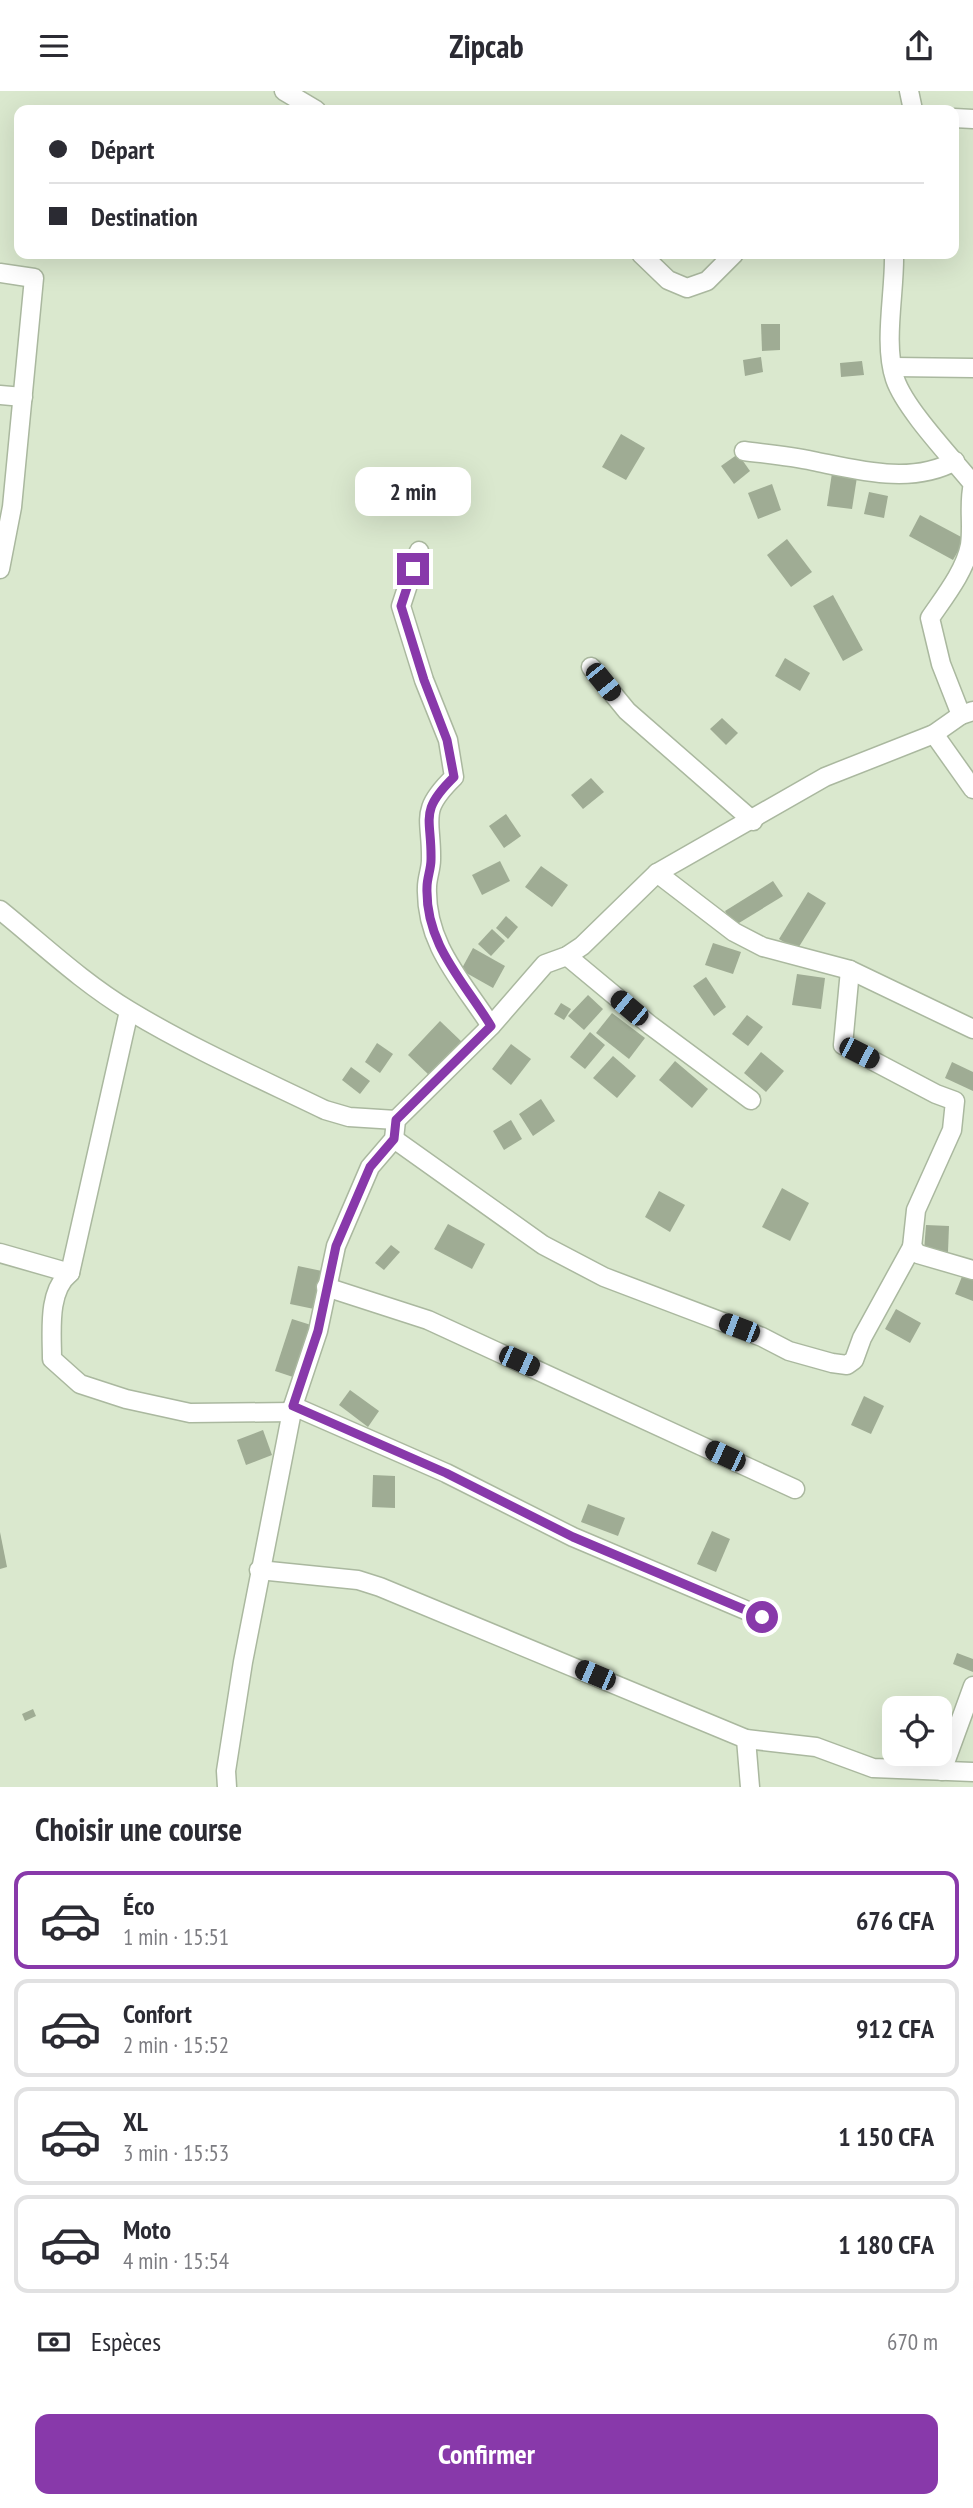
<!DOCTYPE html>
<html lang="fr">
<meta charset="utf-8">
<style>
body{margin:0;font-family:"PT Sans Narrow",sans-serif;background:#f2f2f3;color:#2b2b33;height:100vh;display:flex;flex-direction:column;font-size:26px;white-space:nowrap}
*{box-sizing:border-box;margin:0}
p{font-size:23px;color:#7c7c81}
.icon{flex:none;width:38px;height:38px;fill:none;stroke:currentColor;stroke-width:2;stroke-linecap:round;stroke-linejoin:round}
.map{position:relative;height:1696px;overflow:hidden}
.side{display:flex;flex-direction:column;background:#fff;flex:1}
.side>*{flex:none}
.banner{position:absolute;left:14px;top:14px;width:945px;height:154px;border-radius:14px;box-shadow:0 7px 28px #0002;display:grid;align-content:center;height:154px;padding:0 35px;background:#fff}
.fabs{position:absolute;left:882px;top:1605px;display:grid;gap:14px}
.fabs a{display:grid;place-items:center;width:70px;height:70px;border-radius:14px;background:#fff;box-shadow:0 7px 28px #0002;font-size:35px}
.end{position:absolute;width:32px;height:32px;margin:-16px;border:9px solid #8839aa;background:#fff;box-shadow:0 0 0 4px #fff}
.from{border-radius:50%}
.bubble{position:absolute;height:49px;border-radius:14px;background:#fff;box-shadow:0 7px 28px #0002;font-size:23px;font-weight:600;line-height:49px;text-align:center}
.car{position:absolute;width:21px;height:42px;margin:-21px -10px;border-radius:9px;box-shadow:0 0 5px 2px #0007;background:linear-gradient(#222 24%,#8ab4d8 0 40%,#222 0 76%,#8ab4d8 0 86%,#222 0)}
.banner b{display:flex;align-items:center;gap:24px;height:66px;font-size:26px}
.banner b+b{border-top:2px solid #e1e1e2}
.banner i{width:18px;height:18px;background:#2b2b33}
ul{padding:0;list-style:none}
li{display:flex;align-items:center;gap:21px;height:98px;margin:0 14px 10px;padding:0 21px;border:4px solid #e1e1e2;border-radius:14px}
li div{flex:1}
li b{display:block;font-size:26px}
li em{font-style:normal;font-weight:600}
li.selected{border-color:#8839aa}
li>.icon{width:63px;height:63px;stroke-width:1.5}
h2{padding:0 35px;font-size:32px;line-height:84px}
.pay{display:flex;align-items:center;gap:18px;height:77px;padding:0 35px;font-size:26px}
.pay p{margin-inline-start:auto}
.button{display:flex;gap:14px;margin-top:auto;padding:14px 35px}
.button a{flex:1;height:80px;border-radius:14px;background:#8839aa;color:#fff;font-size:28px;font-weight:600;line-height:80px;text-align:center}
header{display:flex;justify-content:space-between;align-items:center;height:91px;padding:0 35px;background:#fff;font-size:32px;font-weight:600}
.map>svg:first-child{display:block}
</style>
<header><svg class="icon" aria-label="menu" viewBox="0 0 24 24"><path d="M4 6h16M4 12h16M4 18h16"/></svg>Zipcab<svg class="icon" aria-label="share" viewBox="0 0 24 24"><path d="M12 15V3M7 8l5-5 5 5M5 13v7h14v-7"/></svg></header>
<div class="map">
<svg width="973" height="1696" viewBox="0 0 973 1696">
<rect width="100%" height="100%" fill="#dae8ce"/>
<!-- building -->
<g fill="#9fac94">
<polygon points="761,233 780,233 780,259 762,260"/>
<polygon points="761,266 763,281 745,285 743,269"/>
<polygon points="862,270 864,284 841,286 840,272"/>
<polygon points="621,343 645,357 626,389 602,376"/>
<polygon points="738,363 750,380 734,393 721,375"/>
<polygon points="832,382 857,386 852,418 827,415"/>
<polygon points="772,393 781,419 758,428 748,402"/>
<polygon points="869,401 888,405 884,427 864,423"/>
<polygon points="920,424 965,448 953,469 909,445"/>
<polygon points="787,448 812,481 791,496 767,464"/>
<polygon points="833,504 863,559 843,570 813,515"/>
<polygon points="785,567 810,582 800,600 775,585"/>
<polygon points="722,627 738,642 726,654 710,638"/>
<polygon points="591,687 604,701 583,718 571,704"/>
<polygon points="506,723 521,745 504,757 489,735"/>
<polygon points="500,770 510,790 482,804 472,784"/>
<polygon points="541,775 568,794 552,816 525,796"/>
<polygon points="773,790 783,805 734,835 725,820"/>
<polygon points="808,801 826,812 797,859 779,848"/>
<polygon points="506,825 518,836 508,848 496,837"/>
<polygon points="492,838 505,850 491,865 478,853"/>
<polygon points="713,852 741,861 733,883 705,874"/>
<polygon points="473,857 505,875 493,897 461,879"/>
<polygon points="797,883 825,887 821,918 792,914"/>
<polygon points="706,886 726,916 714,925 693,895"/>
<polygon points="588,904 603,918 584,939 568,925"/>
<polygon points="561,912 571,918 564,929 554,923"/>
<polygon points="612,922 645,947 629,968 596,942"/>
<polygon points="747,924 763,936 748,955 732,943"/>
<polygon points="440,930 462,951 430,985 408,964"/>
<polygon points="590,941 605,954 585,978 570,966"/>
<polygon points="377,952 393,963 380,982 365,971"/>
<polygon points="511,953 531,968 511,994 492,978"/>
<polygon points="761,961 784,980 766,1001 744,982"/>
<polygon points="613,965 636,985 617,1007 593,987"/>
<polygon points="675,970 708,998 692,1017 659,989"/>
<polygon points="952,971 973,981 973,1000 945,987"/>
<polygon points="351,976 370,990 360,1003 342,989"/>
<polygon points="541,1008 555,1030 533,1045 519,1023"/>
<polygon points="511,1029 522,1048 504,1059 493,1040"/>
<polygon points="782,1097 809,1112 790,1150 762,1136"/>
<polygon points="659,1100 685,1114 670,1141 645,1126"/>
<polygon points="448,1133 485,1153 472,1178 434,1158"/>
<polygon points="926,1134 949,1135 948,1161 924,1160"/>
<polygon points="391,1154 400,1161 384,1179 375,1172"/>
<polygon points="298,1175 322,1180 314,1218 290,1213"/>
<polygon points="963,1183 973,1187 973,1210 955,1203"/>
<polygon points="896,1218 921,1232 910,1252 885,1238"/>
<polygon points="292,1228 311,1234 293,1286 275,1280"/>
<polygon points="350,1299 379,1320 368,1336 339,1314"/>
<polygon points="864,1305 884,1315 871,1343 851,1334"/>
<polygon points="263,1339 272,1364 246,1374 237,1349"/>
<polygon points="373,1384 395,1385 395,1417 372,1416"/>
<polygon points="588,1413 625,1427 618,1445 581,1431"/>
<polygon points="712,1440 730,1448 716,1481 697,1473"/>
<polygon points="0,1441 7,1476 0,1478"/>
<polygon points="957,1562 973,1568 973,1581 953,1573"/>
<polygon points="33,1618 36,1625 25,1630 22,1623"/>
</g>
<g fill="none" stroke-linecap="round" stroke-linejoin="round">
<defs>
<g id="minor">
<polyline points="284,0 316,19"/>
<polyline points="909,0 913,19"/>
<polyline points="954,27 973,28"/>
<polyline points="641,163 668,189 687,197 707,190 734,163"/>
<path d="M894,163C895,201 883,252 895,288C905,318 952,367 973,393C968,413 973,433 970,454C965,480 945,505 930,527L941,573L961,624"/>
<polyline points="0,182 34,187 12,416 0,478"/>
<polyline points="894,276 973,277"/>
<polyline points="0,304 23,306"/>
<path d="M744,360C767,363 790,365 813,370C858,379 912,394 955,370"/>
<path d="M419,460L401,515L424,589L448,649L454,686C418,721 432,727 431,769C431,778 427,787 427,796C425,853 462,890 491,935"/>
<polyline points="591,576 627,620 753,730"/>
<polyline points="934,643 973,698"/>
<polyline points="657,782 734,841 763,856 850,879 973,938"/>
<path d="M0,819C42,853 83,892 130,920C193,958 259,987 325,1019L349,1026L396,1029"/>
<polyline points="567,865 650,934 751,1009"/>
<polyline points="850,879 843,954 936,1003 955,1010 952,1039 916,1119 912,1156"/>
<polyline points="394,1048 543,1154 604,1186 762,1246 789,1260 832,1272 847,1274 854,1269 862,1247 912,1156 918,1163 973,1179"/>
<path d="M0,1162L70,1182C47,1200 52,1241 52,1268L80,1293L126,1308L190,1322L294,1321"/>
<polyline points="70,1182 129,920"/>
<polyline points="326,1196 428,1229 795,1398"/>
<polyline points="293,1315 446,1382 573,1446 762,1526"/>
<polyline points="259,1479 358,1489 380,1496 746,1648 816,1656 873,1677 973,1681"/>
<polyline points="746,1648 750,1696"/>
<polyline points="942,1680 973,1595"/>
<polyline points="227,1696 226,1680 243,1571 293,1315 318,1240 336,1155 370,1076 394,1048 396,1029 491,935 545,873 567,865 582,855 657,782 825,686 934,643 961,624 973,620"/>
</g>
</defs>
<!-- minor casing -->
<use href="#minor" stroke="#aab89f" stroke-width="21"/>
<!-- minor -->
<use href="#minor" stroke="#fff" stroke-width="18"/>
</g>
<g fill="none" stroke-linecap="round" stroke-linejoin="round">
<!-- route -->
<path stroke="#8839aa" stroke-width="9" d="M413,478L401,515L424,589L447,649L454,686C418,721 432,727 431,769C431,778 427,787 427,796C425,853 463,889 491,935L396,1029L394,1048L370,1076L336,1155L318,1240L293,1315L446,1382L573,1446L762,1526"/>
</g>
</svg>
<div class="fabs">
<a><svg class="icon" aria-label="locate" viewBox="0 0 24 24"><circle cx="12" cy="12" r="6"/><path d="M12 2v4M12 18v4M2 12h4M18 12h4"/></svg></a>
</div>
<i class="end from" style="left:762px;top:1526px"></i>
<i class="end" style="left:413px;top:478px"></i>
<div class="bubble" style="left:355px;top:376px;width:116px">2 min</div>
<i class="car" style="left:603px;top:591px;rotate:141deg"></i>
<i class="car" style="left:629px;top:917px;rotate:310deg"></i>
<i class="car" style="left:859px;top:962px;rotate:117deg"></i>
<i class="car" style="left:739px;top:1237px;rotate:291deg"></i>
<i class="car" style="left:519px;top:1270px;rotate:114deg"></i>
<i class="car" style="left:725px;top:1365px;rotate:295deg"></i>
<i class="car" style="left:595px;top:1584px;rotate:293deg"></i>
<div class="banner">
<b><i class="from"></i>Départ</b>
<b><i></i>Destination</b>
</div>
</div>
<section class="side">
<h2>Choisir une course</h2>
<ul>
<li class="selected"><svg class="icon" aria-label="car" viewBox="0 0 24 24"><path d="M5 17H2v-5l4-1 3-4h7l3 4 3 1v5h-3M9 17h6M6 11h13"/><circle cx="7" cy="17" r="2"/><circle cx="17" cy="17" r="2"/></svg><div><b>Éco</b><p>1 min · 15:51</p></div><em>676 CFA</em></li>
<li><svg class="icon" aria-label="car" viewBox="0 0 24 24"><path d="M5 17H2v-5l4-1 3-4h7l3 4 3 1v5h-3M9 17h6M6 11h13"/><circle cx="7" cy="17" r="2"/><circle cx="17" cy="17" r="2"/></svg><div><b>Confort</b><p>2 min · 15:52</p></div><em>912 CFA</em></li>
<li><svg class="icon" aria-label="car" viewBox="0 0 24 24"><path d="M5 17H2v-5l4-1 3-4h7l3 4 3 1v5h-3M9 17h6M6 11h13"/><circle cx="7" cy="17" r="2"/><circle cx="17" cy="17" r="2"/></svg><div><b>XL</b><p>3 min · 15:53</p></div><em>1 150 CFA</em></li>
<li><svg class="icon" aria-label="car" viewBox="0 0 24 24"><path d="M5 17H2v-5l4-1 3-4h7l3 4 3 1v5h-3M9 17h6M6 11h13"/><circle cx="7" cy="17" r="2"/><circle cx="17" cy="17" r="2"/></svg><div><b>Moto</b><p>4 min · 15:54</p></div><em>1 180 CFA</em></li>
</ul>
<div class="pay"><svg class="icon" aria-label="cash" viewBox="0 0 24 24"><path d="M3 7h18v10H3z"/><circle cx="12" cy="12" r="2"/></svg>Espèces<p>670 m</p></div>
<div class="button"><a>Confirmer</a></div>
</section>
